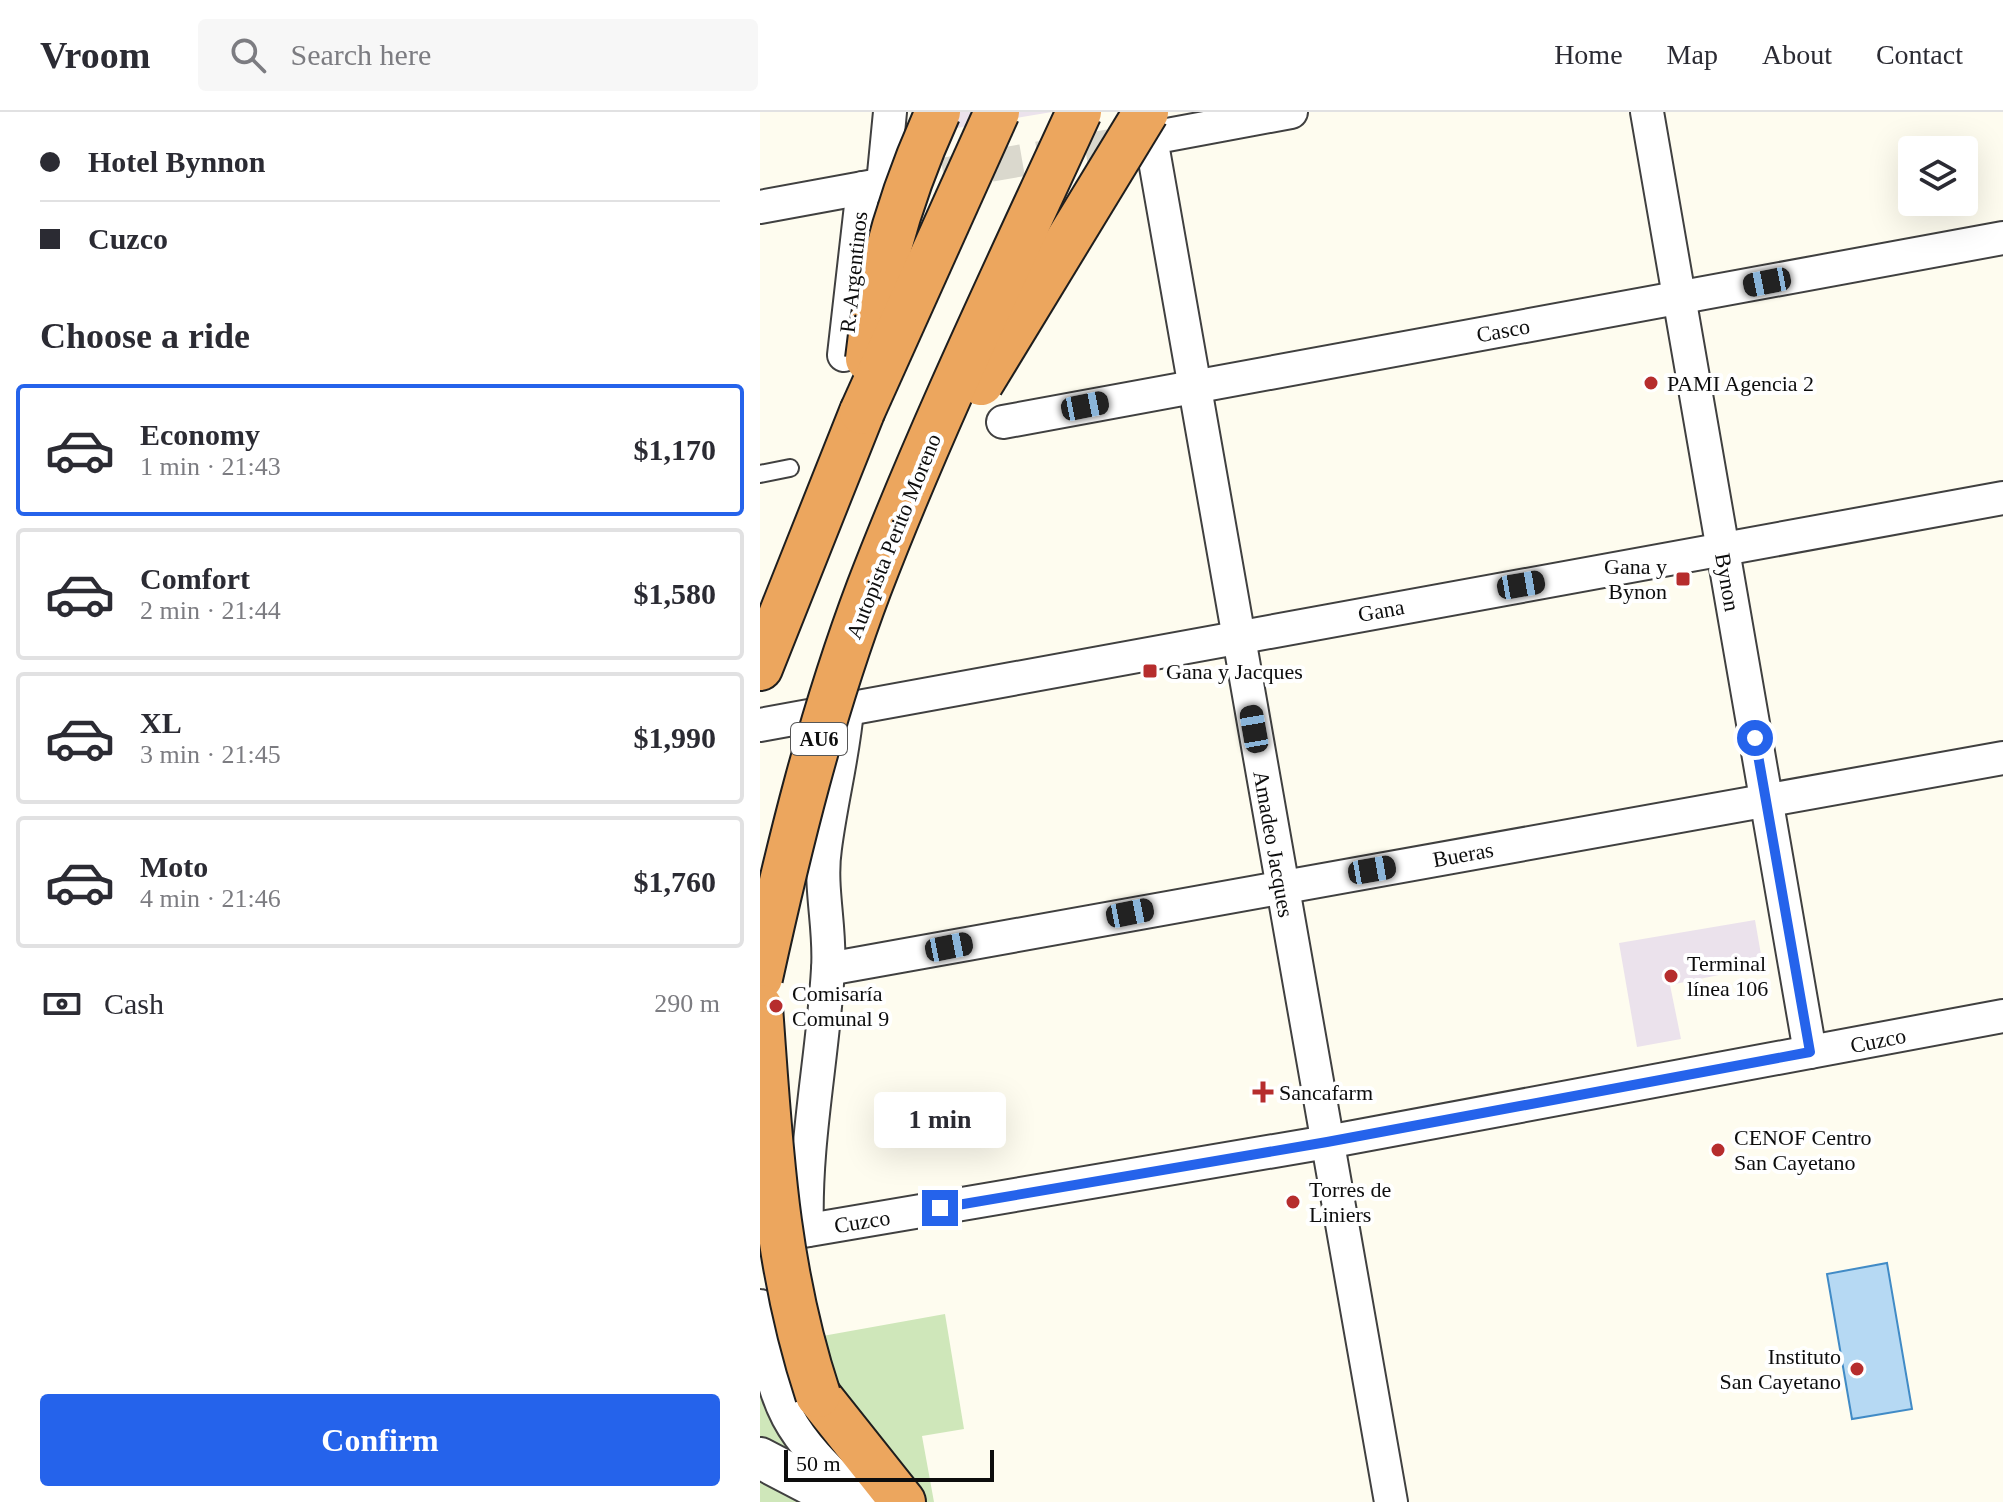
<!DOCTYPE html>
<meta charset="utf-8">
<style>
body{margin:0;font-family:Georgia,serif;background:#f7f7f7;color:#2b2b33;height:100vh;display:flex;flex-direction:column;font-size:30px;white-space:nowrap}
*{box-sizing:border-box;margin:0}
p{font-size:26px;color:#7c7c81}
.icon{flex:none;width:44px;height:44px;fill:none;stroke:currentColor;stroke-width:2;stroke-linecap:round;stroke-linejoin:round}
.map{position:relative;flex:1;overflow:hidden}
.panel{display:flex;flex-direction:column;background:#fff;width:760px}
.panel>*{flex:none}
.hud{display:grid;align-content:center;height:176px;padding:0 40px;background:#fff}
.controls{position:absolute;left:1138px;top:24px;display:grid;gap:16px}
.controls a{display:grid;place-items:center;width:80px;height:80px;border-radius:8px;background:#fff;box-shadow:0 8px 32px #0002;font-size:40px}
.scale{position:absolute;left:24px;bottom:20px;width:210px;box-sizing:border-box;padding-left:8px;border:4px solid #0d0d0d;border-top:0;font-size:22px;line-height:28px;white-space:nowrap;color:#0d0d0d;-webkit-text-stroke:6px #fff;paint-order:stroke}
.end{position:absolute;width:36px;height:36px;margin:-18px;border:10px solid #2563eb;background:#fff;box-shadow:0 0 0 4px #fff}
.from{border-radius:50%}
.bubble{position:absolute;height:56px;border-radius:8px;background:#fff;box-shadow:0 8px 32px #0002;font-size:26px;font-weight:700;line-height:56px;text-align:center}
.car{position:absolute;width:24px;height:48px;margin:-24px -12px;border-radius:10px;box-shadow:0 0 6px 2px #0007;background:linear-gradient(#222 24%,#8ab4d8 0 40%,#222 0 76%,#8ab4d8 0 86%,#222 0)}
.hud b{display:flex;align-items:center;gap:28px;height:76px;font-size:30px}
.hud b+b{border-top:2px solid #e1e1e2}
.hud i{width:20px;height:20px;background:#2b2b33}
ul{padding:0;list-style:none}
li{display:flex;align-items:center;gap:24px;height:132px;margin:0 16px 12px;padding:0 24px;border:4px solid #e1e1e2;border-radius:8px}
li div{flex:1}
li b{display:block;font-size:30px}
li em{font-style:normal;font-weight:700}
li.on{border-color:#2563eb}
li>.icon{width:72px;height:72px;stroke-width:1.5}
h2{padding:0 40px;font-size:36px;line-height:96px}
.pay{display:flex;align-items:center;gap:20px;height:88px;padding:0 40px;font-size:30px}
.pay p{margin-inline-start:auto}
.cta{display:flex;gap:16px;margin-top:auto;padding:16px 40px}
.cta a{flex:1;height:92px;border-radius:8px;background:#2563eb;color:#fff;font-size:32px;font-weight:700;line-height:92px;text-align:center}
header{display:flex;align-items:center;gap:48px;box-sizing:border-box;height:112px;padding:0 40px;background:#fff;border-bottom:2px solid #e1e1e2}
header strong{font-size:38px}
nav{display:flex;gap:44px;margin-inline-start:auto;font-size:28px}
.search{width:560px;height:72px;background:#f7f7f7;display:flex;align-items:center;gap:20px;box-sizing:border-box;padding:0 28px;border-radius:8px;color:#7c7c81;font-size:30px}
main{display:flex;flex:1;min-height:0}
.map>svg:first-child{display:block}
</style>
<header>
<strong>Vroom</strong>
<div class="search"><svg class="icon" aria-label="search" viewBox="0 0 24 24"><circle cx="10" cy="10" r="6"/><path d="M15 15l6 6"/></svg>Search here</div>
<nav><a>Home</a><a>Map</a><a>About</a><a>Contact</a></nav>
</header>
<main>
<section class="panel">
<div class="hud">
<b><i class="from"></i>Hotel Bynnon</b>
<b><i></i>Cuzco</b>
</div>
<h2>Choose a ride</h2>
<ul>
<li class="on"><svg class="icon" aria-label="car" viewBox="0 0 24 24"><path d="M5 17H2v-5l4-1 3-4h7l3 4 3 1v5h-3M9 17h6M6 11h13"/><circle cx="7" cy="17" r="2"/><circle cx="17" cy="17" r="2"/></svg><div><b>Economy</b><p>1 min · 21:43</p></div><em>$1,170</em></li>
<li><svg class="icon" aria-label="car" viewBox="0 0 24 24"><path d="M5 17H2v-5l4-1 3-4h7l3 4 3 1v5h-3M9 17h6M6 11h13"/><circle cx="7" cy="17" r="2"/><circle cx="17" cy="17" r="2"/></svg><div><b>Comfort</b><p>2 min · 21:44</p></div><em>$1,580</em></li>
<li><svg class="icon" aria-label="car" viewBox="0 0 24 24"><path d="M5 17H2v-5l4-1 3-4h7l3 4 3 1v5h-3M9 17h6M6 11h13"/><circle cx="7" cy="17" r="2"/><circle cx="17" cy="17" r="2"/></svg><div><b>XL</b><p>3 min · 21:45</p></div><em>$1,990</em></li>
<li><svg class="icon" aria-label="car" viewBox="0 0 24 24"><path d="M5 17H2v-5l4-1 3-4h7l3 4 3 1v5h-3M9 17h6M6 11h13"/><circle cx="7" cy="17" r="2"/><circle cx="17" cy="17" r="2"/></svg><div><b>Moto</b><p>4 min · 21:46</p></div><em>$1,760</em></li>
</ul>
<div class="pay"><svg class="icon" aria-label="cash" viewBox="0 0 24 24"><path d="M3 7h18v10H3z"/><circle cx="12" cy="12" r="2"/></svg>Cash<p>290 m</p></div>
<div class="cta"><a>Confirm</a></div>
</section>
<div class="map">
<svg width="1243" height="1390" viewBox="0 0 1243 1390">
<rect width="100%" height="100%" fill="#fefcef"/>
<!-- industrial -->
<g fill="#ebe2ec">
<polygon points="187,0 292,0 185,18"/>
<polygon points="995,808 1003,854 910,873 921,927 877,935 859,831"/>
</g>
<!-- green -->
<g fill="#cfe7ba">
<polygon points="185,1202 204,1317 162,1324 174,1390 148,1390 52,1313 30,1278 18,1232"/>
<polygon points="0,1274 16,1315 44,1358 0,1338"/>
<polygon points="0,1366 59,1390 0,1390"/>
</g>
<!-- water -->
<polygon fill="#b6d9f3" stroke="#418bc6" stroke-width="2" points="1127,1151 1152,1297 1092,1307 1067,1162"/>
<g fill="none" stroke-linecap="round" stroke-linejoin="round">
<!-- minor-tunnel -->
<polyline stroke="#dad8cd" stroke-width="32" stroke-dasharray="32 16" stroke-linecap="butt" points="136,70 380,28"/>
<defs>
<polyline id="service" points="0,362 30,356"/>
<g id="minor">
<polyline points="531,0 391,26 631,1390"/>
<polyline points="887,0 1050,940"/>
<polyline points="123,72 130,0"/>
<polyline points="0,95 136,70"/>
<polyline points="84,243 103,76"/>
<polyline points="243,310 1243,126"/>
<polyline points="0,613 1243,386"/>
<polyline points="68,857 1243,646"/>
<path d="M47,1118C44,1030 63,945 68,857C71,816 59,776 65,736C71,689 83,644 87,598"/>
<polyline points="2,1126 567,1030 1243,904"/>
<path d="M0,1194C15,1301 25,1317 102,1390"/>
</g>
<polyline id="tertiary" points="0,1346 84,1390"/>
<g id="motorway">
<polyline points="0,556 102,300"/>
<polyline points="58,1283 143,1390"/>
</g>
</defs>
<!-- service casing -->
<use href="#service" stroke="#404040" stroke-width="20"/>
<!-- minor casing -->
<use href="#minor" stroke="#404040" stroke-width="36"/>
<!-- tertiary casing -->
<use href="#tertiary" stroke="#404040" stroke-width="44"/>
<!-- motorway casing -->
<use href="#motorway" stroke="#1e1e1e" stroke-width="48"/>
<!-- service -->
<use href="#service" stroke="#fff" stroke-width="16"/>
<!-- minor -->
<use href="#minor" stroke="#fff" stroke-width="32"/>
<!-- tertiary -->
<use href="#tertiary" stroke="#fff" stroke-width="40"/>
<!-- motorway -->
<use href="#motorway" stroke="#eca65e" stroke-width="44"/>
<defs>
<g id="motorway-bridge">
<path d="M108,247C117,162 143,77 178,0"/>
<polyline points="221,271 386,0"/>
<polyline points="102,300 237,0"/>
<path d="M0,866C29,734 61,603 109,476C171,315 247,157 319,0"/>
<path d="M0,895C10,1031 15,1153 58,1283"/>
</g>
</defs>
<!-- motorway-bridge casing -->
<use href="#motorway-bridge" stroke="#1e1e1e" stroke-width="48" stroke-linecap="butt"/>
<!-- motorway-bridge -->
<use href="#motorway-bridge" stroke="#eca65e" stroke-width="44"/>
</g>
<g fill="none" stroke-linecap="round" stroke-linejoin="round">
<!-- route -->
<polyline stroke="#2563eb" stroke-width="10" points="180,1096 567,1030 1050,940 995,626"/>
</g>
<!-- markers -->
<g fill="#b62d2d" stroke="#fff" stroke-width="3">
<circle cx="891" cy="271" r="8"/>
<rect x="915" y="459" width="16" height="16" rx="4"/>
<rect x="382" y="551" width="16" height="16" rx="4"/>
<circle cx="911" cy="864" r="8"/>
<circle cx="16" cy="894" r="8"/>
<path d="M499 968h8v8h8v8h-8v8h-8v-8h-8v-8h8z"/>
<circle cx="958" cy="1038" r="8"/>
<circle cx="533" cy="1090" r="8"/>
<circle cx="1097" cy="1257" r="8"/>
</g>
<g text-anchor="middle" stroke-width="8" stroke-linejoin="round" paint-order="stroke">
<!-- shield labels -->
<rect fill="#fff" stroke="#565656" stroke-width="2" x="31" y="611" width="56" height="32" rx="6"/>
<g font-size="20" font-weight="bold" fill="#0d0d0d">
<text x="59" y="634">AU6</text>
</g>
<!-- street labels -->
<g font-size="22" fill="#0d0d0d" stroke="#fff">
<text transform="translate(93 160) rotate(-84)" y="8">R. Argentinos</text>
<text transform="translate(743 218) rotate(-10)" y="8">Casco</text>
<text transform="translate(133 424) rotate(-68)" y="8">Autopista Perito Moreno</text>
<text transform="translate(968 470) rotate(80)" y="8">Bynon</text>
<text transform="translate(621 498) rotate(-10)" y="8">Gana</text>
<text transform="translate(514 732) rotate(80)" y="8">Amadeo Jacques</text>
<text transform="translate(703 742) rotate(-10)" y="8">Bueras</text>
<text transform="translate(1118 928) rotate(-11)" y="8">Cuzco</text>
<text transform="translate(102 1109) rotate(-9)" y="8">Cuzco</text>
</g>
<!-- poi labels -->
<g font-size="22" fill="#0d0d0d" stroke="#fff" text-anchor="start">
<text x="907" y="279">PAMI Agencia 2</text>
<text x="907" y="462" text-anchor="end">Gana y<tspan x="907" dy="25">Bynon</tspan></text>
<text x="406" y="567">Gana y Jacques</text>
<text x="927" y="859">Terminal<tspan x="927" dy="25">línea 106</tspan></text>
<text x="32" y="889">Comisaría<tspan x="32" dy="25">Comunal 9</tspan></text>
<text x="519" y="988">Sancafarm</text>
<text x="974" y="1033">CENOF Centro<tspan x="974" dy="25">San Cayetano</tspan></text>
<text x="549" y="1085">Torres de<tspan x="549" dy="25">Liniers</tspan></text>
<text x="1081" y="1252" text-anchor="end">Instituto<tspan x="1081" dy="25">San Cayetano</tspan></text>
</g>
</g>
</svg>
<div class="controls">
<a><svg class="icon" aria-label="layers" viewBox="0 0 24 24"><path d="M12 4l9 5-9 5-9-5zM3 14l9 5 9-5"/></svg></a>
</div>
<div class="scale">50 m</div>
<i class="end from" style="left:995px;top:626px"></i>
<i class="end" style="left:180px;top:1096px"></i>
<div class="bubble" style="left:114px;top:980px;width:132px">1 min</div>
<i class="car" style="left:1007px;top:170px;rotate:259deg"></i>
<i class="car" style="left:325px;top:294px;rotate:79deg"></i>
<i class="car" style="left:761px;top:473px;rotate:80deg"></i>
<i class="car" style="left:494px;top:617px;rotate:350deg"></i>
<i class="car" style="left:612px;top:758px;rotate:80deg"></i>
<i class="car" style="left:370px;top:801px;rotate:79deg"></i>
<i class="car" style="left:189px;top:835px;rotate:79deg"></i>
</div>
</main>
